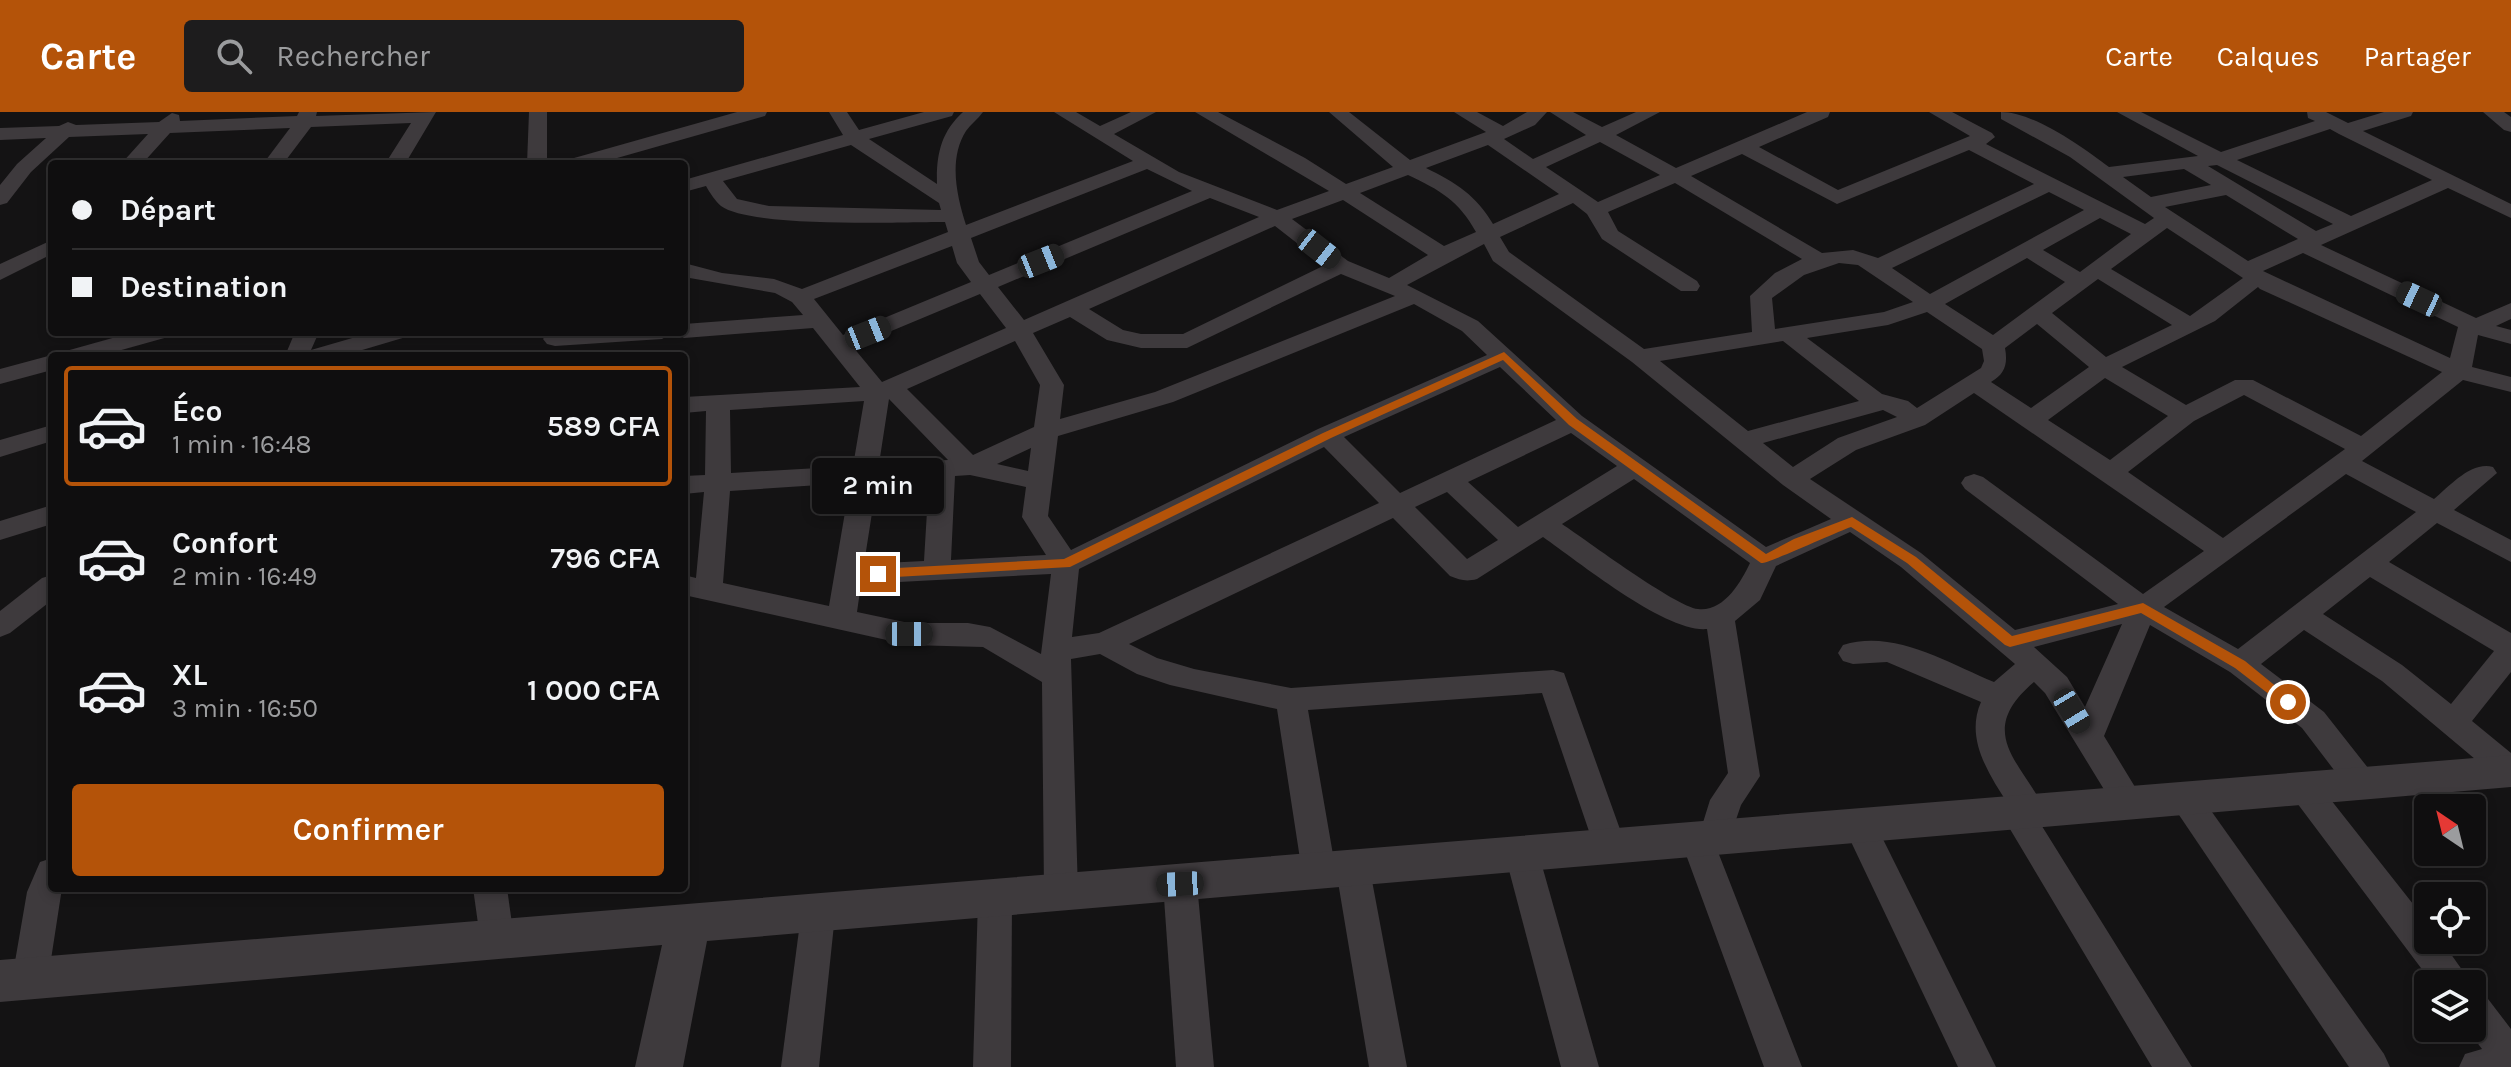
<!DOCTYPE html>
<html lang="fr">
<meta charset="utf-8">
<style>
body{margin:0;font-family:Karla,sans-serif;background:#1d1c1d;color:#f1f3f6;height:100vh;display:flex;flex-direction:column;font-size:30px;white-space:nowrap}
*{box-sizing:border-box;margin:0}
p{font-size:26px;color:#9b9c9e}
.icon{flex:none;width:44px;height:44px;fill:none;stroke:currentColor;stroke-width:2;stroke-linecap:round;stroke-linejoin:round}
.map{position:relative;flex:1;overflow:hidden}
.drawer{position:absolute;left:48px;top:240px;width:640px;height:540px;display:flex;flex-direction:column;background:#0f0e0f;border-radius:8px;box-shadow:0 4px 12px #0003,0 0 0 2px #2f2e2f}
.drawer>*{flex:none}
.hud{position:absolute;left:48px;top:48px;width:640px;height:176px;border-radius:8px;box-shadow:0 4px 12px #0003,0 0 0 2px #2f2e2f;display:grid;align-content:center;height:176px;padding:0 24px;background:#0f0e0f}
.needle{width:52px;rotate:325deg}
.fabs{position:absolute;left:2414px;top:682px;display:grid;gap:16px}
.fabs a{display:grid;place-items:center;width:72px;height:72px;border-radius:8px;background:#0f0e0f;box-shadow:0 4px 12px #0003,0 0 0 2px #2f2e2f;font-size:40px}
.end{position:absolute;width:36px;height:36px;margin:-18px;border:10px solid #b45309;background:#fff;box-shadow:0 0 0 4px #fff}
.from{border-radius:50%}
.bubble{position:absolute;height:56px;border-radius:8px;background:#0f0e0f;box-shadow:0 4px 12px #0003,0 0 0 2px #2f2e2f;font-size:26px;font-weight:600;line-height:56px;text-align:center}
.car{position:absolute;width:24px;height:48px;margin:-24px -12px;border-radius:10px;box-shadow:0 0 6px 2px #0007;background:linear-gradient(#222 24%,#8ab4d8 0 40%,#222 0 76%,#8ab4d8 0 86%,#222 0)}
.hud b{display:flex;align-items:center;gap:28px;height:76px;font-size:30px}
.hud b+b{border-top:2px solid #2f2e2f}
.hud i{width:20px;height:20px;background:#f1f3f6}
ul{padding:14px 0 0;list-style:none}
li{display:flex;align-items:center;gap:24px;height:120px;margin:0 16px 12px;padding:0 8px;border:4px solid transparent;border-radius:8px}
li div{flex:1}
li b{display:block;font-size:30px}
li em{font-style:normal;font-weight:600}
li.current{border-color:#b45309}
li>.icon{width:72px;height:72px;stroke-width:1.5}
.button{display:flex;gap:16px;margin-top:auto;padding:16px 24px}
.button a{flex:1;height:92px;border-radius:8px;background:#b45309;color:#fff;font-size:32px;font-weight:600;line-height:92px;text-align:center}
header{display:flex;align-items:center;gap:48px;box-sizing:border-box;height:112px;padding:0 40px;background:#b45309;color:#fff}
header strong{font-size:38px}
nav{display:flex;gap:44px;margin-inline-start:auto;font-size:28px}
.search{width:560px;height:72px;background:#1d1c1d;display:flex;align-items:center;gap:20px;box-sizing:border-box;padding:0 28px;border-radius:8px;color:#9b9c9e;font-size:30px}
.map>svg:first-child{display:block}
</style>
<header>
<strong>Carte</strong>
<div class="search"><svg class="icon" aria-label="search" viewBox="0 0 24 24"><circle cx="10" cy="10" r="6"/><path d="M15 15l6 6"/></svg>Rechercher</div>
<nav><a>Carte</a><a>Calques</a><a>Partager</a></nav>
</header>
<div class="map">
<svg width="2511" height="955" viewBox="0 0 2511 955">
<rect width="100%" height="100%" fill="#141314"/>
<g fill="none" stroke-linecap="round" stroke-linejoin="round">
<!-- minor -->
<g fill="#3e3a3d" fill-rule="evenodd">
<polygon points="299,0 317,0 316,4 436,0 405,52 385,52 411,11 311,15 283,52 263,52 290,16 170,21 142,52 121,52 148,22 69,25 31,60 7,91 0,93 0,73 17,52 46,26 0,28 0,16 59,14 68,10 76,13 159,10 172,1 179,3 180,9 297,4"/>
<polygon points="529,0 547,0 547,52 527,52"/>
<polygon points="737,0 767,0 765,4 596,52 564,52 567,48"/>
<path d="M829,0H847L859,18L924,0H954L952,4L869,27L937,72C936,43 941,20 963,0H983C978,7 971,12 966,19C948,47 957,85 966,113L1133,49L1054,0H1076L1100,14L1131,0H1156L1114,22L1179,60L1277,98L1329,79L1195,0H1218L1305,46L1346,72L1393,55L1329,0H1349L1410,48L1486,20L1454,0H1477L1503,14L1527,0H1547L1535,13L1504,27L1533,47L1586,23L1550,0H1573L1602,15L1636,0H1660L1616,23L1676,56L1807,0H1830L1828,5L1759,35L1838,78L1970,24L1929,0H1952L1992,21L1995,25L1986,32L2145,112L2154,106L2070,45L2001,7V0C2034,0 2082,35 2109,55L2198,44L2117,0H2141L2221,40L2315,9L2308,6L2307,0H2326L2348,11L2384,0H2413L2411,4L2363,19L2511,92V106L2448,76L2321,133L2476,206L2511,191V207L2496,214L2511,218V232L2478,223L2472,255L2511,265V280L2463,268L2362,349L2434,387C2450,374 2471,349 2493,355L2497,361L2454,398L2511,428V450L2437,411L2389,450L2511,521V560L2472,609L2511,641V672L2500,668L2382,569L2304,518L2261,552L2324,600L2372,661L2377,670L2372,679L2361,683L2350,679L2302,616L2230,560L2150,513L2104,624L2146,693L2141,702L2130,706L2119,702L2045,581L2034,570C1974,621 2021,649 2047,701L2040,711L2192,955H2152L2001,702L2008,692C1988,661 1965,626 1981,590L1887,550L1853,552L1843,549L1838,541L1843,533C1895,517 1947,551 1994,570L2015,552L1901,455L1850,420L1776,454L1760,488L1735,509L1760,664L1741,693L1726,737L1718,740L1802,955H1764L1681,729L1685,719L1701,717L1710,688L1728,661L1707,517C1666,521 1579,450 1543,425L1477,467C1466,470 1460,468 1450,464L1393,406L1129,532L1157,546L1194,557L1291,576L1553,558L1564,561L1626,734L1622,744L1610,748L1598,744L1594,734L1542,581L1308,598L1336,760L1331,770L1319,774L1307,770L1302,760L1277,597L1170,573L1137,562L1100,542L1071,547L1078,780L1073,790L1061,795L1049,790L1044,780L1042,570L983,535L909,533L684,483V463L696,466L704,380L684,382V364L705,363L706,299L684,301V285L860,275L813,216L684,226L673,220L662,227L555,234L547,232L543,227L547,222L555,220H684V212L803,203L792,190L775,181L684,165V151L722,161L774,167L802,177L948,120L945,110C901,110 751,116 721,94C715,89 710,81 706,74L684,80V68L843,23ZM2330,17L2339,22L2432,68L2351,104L2237,48ZM1600,30L1660,63L1598,90L1546,55ZM851,33L939,91L941,98L769,94L737,87L723,69ZM1488,33L1559,82L1493,112C1477,84 1455,70 1426,56ZM1969,38L2034,72L1878,146L1853,138L1822,141L1691,64L1742,42L1837,92ZM2217,53L2333,112L2316,119L2208,54ZM1147,57L1192,79L989,163L979,150L971,126ZM2184,57L2211,73L2151,85L2123,65ZM1408,63C1440,78 1459,89 1476,120L1444,134L1360,81ZM1675,71L1802,147L1775,161L1750,184L1752,220L1644,237L1509,140L1500,125L1573,91L1587,102L1602,127L1681,179H1697L1700,174L1697,169L1618,119L1608,100ZM2049,80L2084,98L1930,182L1892,156ZM2226,83L2298,127L2248,149L2165,95ZM1210,86L1259,105L1024,208L998,175ZM1343,88L1428,143L1389,166L1348,149L1292,107ZM2100,106L2131,122L2080,160L2043,138ZM1275,114L1325,153L1183,222H1141L1123,218L1089,197ZM2167,116L2243,166L2190,204L2111,157ZM1484,132L1493,149L1632,250L1783,373L1831,407L1766,435L1582,304L1478,209L1407,173ZM952,134L957,151L971,170L843,223L814,187ZM2303,141L2458,215L2450,246L2263,159ZM2027,146L2065,170L1993,223L1945,192ZM1839,151L1858,153L1913,190L1884,200L1775,217L1772,186L1804,163ZM1341,162L1395,184L1155,280L1060,307L1064,273L1033,221L1070,205L1107,228L1141,236H1187ZM2098,167L2172,213L2106,245L2052,201ZM2258,175L2260,177L2442,260L2361,324L2253,268H2235L2186,293L2122,255L2215,209ZM980,182L1006,216L882,270L853,235ZM1414,192L1462,219L1487,243L1318,317L1071,438L1048,404L1058,324L1173,290ZM1927,200L1982,237L1984,249L1981,256L1917,296L1908,289L1882,282L1807,226L1888,213ZM2037,212L2089,255L2031,296L1991,270C2005,262 2008,252 2005,236ZM1015,229L1040,273L1034,315L973,343L907,277ZM1783,229L1859,289L1748,319L1660,249ZM1500,255L1556,308L1400,381L1344,325ZM2105,266L2168,304L2110,348L2048,308ZM1974,281L2204,439L2143,482L1983,365L1974,362L1965,365L1961,371L1965,377L2118,492L2015,518L1921,441L1810,367L1856,338L1925,313ZM2244,283L2345,337L2223,426L2128,360L2194,309ZM889,287L948,348L879,352ZM864,289L853,354L731,361L730,298ZM1883,298L1897,305L1838,326L1793,355L1763,331ZM1571,321L1617,354L1518,415L1468,370ZM1324,335L1379,391L1099,521L1072,525L1079,457ZM1031,336L1028,359L997,352ZM2346,362L2416,400L2238,537L2164,495ZM970,363L1026,375L1022,405L1046,443L951,448L955,364ZM929,366L924,449L864,452L877,369ZM1634,367L1750,451C1741,470 1724,500 1698,497C1676,495 1586,428 1562,412ZM850,371L829,494L723,471L730,379ZM1447,380L1498,428L1467,447L1415,395ZM1051,462L1041,542L990,515L968,511H909L857,500L861,472ZM2370,465L2494,539L2451,592L2402,553L2323,502ZM2122,512L2085,595L2067,565L2034,535Z"/>
<polygon points="2483,0 2504,0 2511,5 2511,20 2504,18"/>
<polygon points="52,128 52,142 0,168 0,152"/>
<polygon points="134,220 172,220 168,225 100,244 62,244 66,239"/>
<polygon points="295,220 319,220 311,238 373,220 410,220 406,225 342,244 285,244"/>
<polygon points="52,243 57,244 52,244 52,258 0,272 0,257"/>
<polygon points="52,313 52,329 0,345 0,328"/>
<polygon points="52,393 52,412 0,428 0,409"/>
<polygon points="52,463 52,488 10,521 0,525 0,499 42,466"/>
<polygon points="2305,665 2316,669 2428,811 2428,828 2441,828 2472,872 2433,872 2294,687 2289,678 2294,669"/>
<polygon points="2186,675 2197,679 2384,942 2390,955 2349,955 2175,697 2170,688 2175,679"/>
<polygon points="1860,701 1872,705 1996,955 1958,955 1844,715 1848,705"/>
<polygon points="1522,729 1534,733 1539,743 1599,955 1561,955 1505,743 1510,733"/>
<polygon points="1353,744 1365,748 1370,758 1407,955 1369,955 1336,758 1341,748"/>
<polygon points="52,746 52,776 62,776 48,867 43,878 30,883 17,878 12,867 27,780 40,750"/>
<polygon points="1180,757 1192,762 1197,772 1214,955 1176,955 1163,772 1168,762"/>
<polygon points="995,773 1007,778 1012,788 1011,955 973,955 978,788 983,778"/>
<polygon points="473,776 507,776 514,826 509,837 497,841 485,837 480,826"/>
<polygon points="818,788 830,792 835,803 819,955 781,955 801,803 806,792"/>
<polygon points="2472,878 2485,883 2511,917 2511,955 2459,955 2465,942 2482,937 2466,916 2472,916"/>
</g>
<!-- tertiary -->
<polygon fill="#3e3a3d" fill-rule="evenodd" points="2511,643 2511,675 707,829 683,955 635,955 662,833 0,890 0,848"/>
</g>
<!-- route -->
<path fill="#b45309" d="M1504,240L1577,307L1766,442L1794,427L1852,405L1916,445L2012,524L2143,491L2245,549L2295,590L2293,593H2283L2235,556L2141,501L2010,535L2005,533L1907,451L1851,415C1836,420 1768,452 1761,451L1569,313L1503,248L1331,326L1070,455L878,466L872,462L878,457L1064,447L1323,321Z"/>
</svg>
<div class="fabs">
<a><svg class="needle" viewBox="-14 -14 28 28"><path d="M0-13l5 13h-10z" fill="#e53935"/><path d="M0 13l5-13h-10z" fill="#9b9c9e"/></svg></a>
<a><svg class="icon" aria-label="locate" viewBox="0 0 24 24"><circle cx="12" cy="12" r="6"/><path d="M12 2v4M12 18v4M2 12h4M18 12h4"/></svg></a>
<a><svg class="icon" aria-label="layers" viewBox="0 0 24 24"><path d="M12 4l9 5-9 5-9-5zM3 14l9 5 9-5"/></svg></a>
</div>
<i class="end from" style="left:2288px;top:590px"></i>
<i class="end" style="left:878px;top:462px"></i>
<div class="bubble" style="left:812px;top:346px;width:132px">2 min</div>
<i class="car" style="left:1319px;top:137px;rotate:128deg"></i>
<i class="car" style="left:1041px;top:149px;rotate:68deg"></i>
<i class="car" style="left:2419px;top:187px;rotate:295deg"></i>
<i class="car" style="left:868px;top:221px;rotate:68deg"></i>
<i class="car" style="left:909px;top:522px;rotate:90deg"></i>
<i class="car" style="left:2072px;top:599px;rotate:149deg"></i>
<i class="car" style="left:1180px;top:772px;rotate:267deg"></i>
<div class="hud">
<b><i class="from"></i>Départ</b>
<b><i></i>Destination</b>
</div>
<section class="drawer">
<ul>
<li class="current"><svg class="icon" aria-label="car" viewBox="0 0 24 24"><path d="M5 17H2v-5l4-1 3-4h7l3 4 3 1v5h-3M9 17h6M6 11h13"/><circle cx="7" cy="17" r="2"/><circle cx="17" cy="17" r="2"/></svg><div><b>Éco</b><p>1 min · 16:48</p></div><em>589 CFA</em></li>
<li><svg class="icon" aria-label="car" viewBox="0 0 24 24"><path d="M5 17H2v-5l4-1 3-4h7l3 4 3 1v5h-3M9 17h6M6 11h13"/><circle cx="7" cy="17" r="2"/><circle cx="17" cy="17" r="2"/></svg><div><b>Confort</b><p>2 min · 16:49</p></div><em>796 CFA</em></li>
<li><svg class="icon" aria-label="car" viewBox="0 0 24 24"><path d="M5 17H2v-5l4-1 3-4h7l3 4 3 1v5h-3M9 17h6M6 11h13"/><circle cx="7" cy="17" r="2"/><circle cx="17" cy="17" r="2"/></svg><div><b>XL</b><p>3 min · 16:50</p></div><em>1 000 CFA</em></li>
</ul>
<div class="button"><a>Confirmer</a></div>
</section>
</div>
